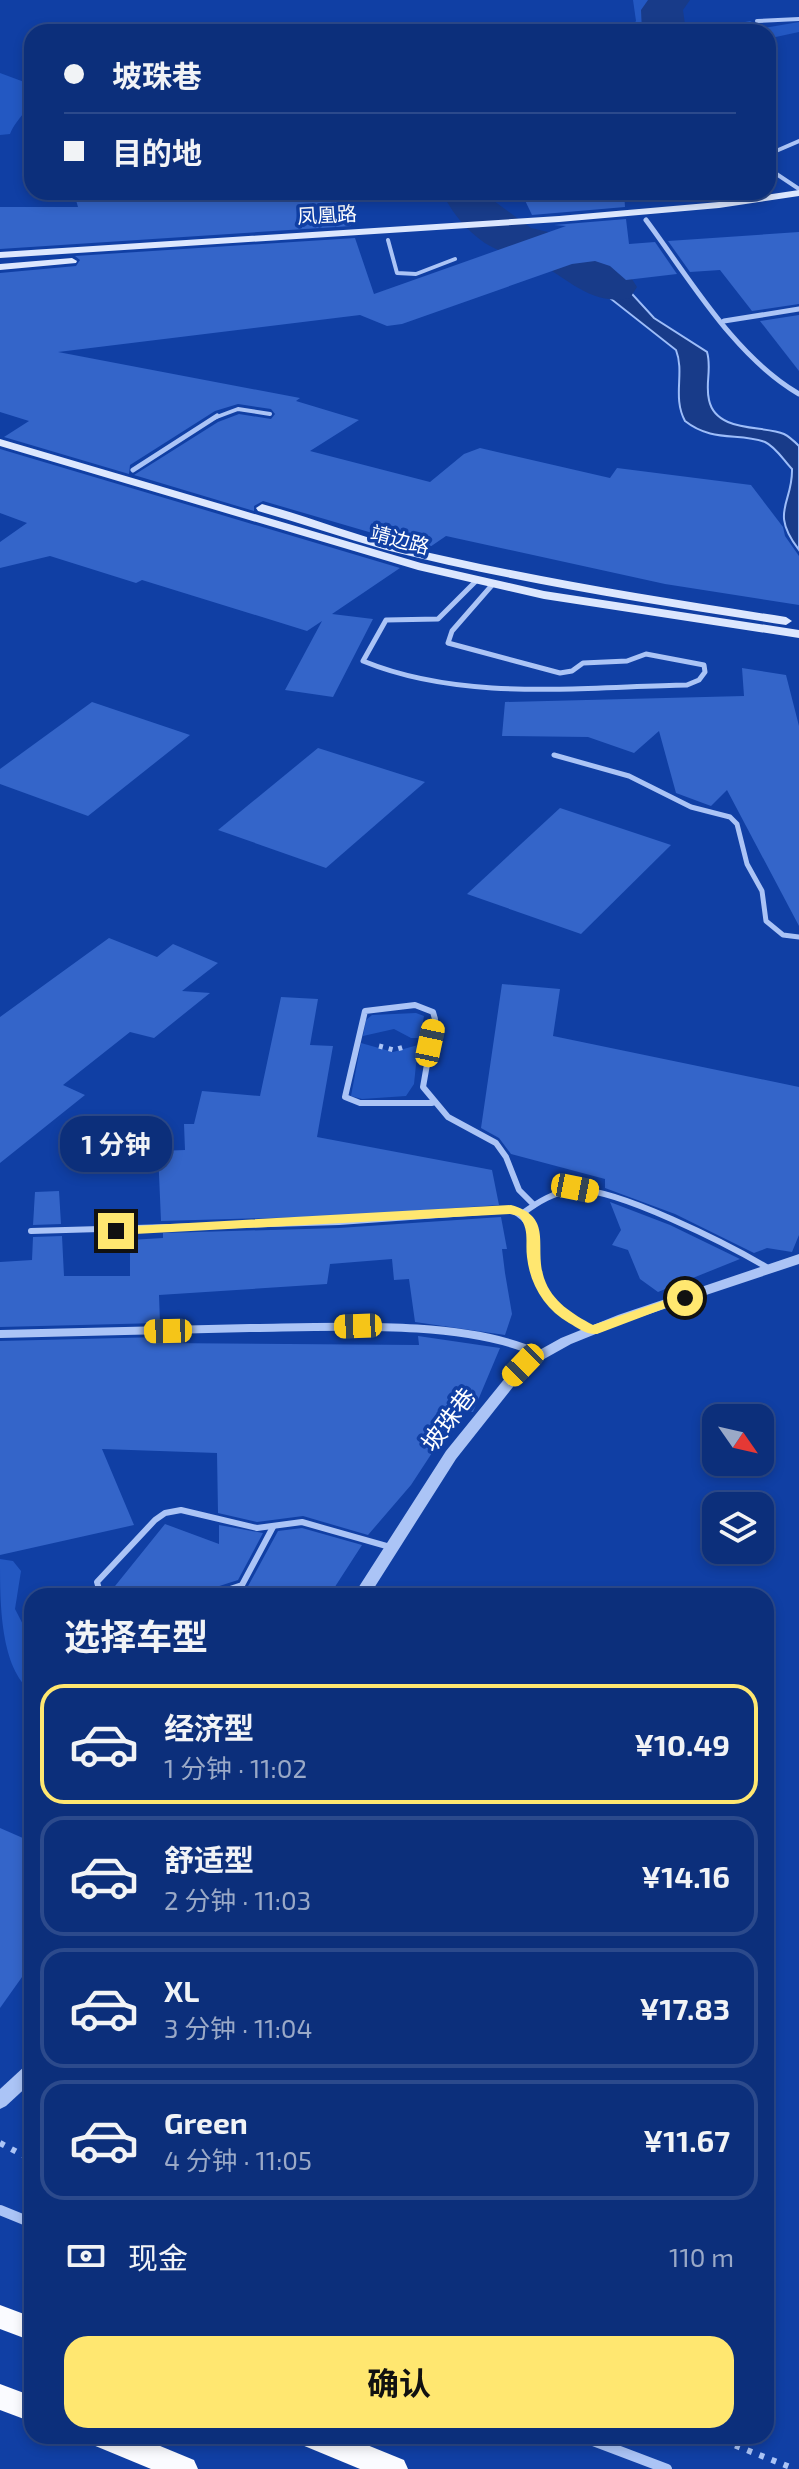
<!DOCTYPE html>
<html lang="zh">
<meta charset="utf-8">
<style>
body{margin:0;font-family:"Exo 2","Noto Sans SC",sans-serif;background:#1a3b82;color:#f1f3f6;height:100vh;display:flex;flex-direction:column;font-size:30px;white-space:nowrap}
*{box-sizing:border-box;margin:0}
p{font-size:26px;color:#9aa9c7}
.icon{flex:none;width:44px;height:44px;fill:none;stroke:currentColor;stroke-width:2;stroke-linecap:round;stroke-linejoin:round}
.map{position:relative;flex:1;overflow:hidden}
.sheet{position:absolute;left:24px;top:1588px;width:750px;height:856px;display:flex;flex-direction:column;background:#0c2f7b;border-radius:24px;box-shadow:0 4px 12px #0003,0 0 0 2px #2c4a8c}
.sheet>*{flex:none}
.guide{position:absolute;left:24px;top:24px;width:752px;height:176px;border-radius:24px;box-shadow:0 4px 12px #0003,0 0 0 2px #2c4a8c;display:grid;align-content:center;height:176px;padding:0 40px;background:#0c2f7b}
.needle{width:52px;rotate:124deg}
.buttons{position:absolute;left:702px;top:1404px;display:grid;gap:16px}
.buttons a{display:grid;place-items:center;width:72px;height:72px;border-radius:16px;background:#0c2f7b;box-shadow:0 4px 12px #0003,0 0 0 2px #2c4a8c;font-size:40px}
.end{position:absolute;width:36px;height:36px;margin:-18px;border:10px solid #ffe770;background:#111;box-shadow:0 0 0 4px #111}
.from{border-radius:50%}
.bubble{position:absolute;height:56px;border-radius:24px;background:#0c2f7b;box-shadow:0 4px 12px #0003,0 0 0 2px #2c4a8c;font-size:26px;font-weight:700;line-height:56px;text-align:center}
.car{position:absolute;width:24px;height:48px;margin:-24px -12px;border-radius:10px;box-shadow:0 0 6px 2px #0007;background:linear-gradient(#f5c518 24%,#345 0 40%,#f5c518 0 76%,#345 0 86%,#f5c518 0)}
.guide b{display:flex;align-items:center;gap:28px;height:76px;font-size:30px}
.guide b+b{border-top:2px solid #2c4a8c}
.guide i{width:20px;height:20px;background:#f1f3f6}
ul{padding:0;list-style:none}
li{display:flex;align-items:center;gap:24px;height:120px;margin:0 16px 12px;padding:0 24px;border:4px solid #2c4a8c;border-radius:24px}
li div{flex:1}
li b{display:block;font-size:30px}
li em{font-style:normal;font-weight:700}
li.selected{border-color:#ffe770}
li>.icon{width:72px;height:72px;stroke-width:1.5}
h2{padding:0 40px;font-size:36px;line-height:96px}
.pay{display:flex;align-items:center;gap:20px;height:88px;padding:0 40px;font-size:30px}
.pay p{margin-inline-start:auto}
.cta{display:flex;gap:16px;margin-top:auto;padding:16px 40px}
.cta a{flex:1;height:92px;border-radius:24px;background:#ffe770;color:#111;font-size:32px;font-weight:700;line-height:92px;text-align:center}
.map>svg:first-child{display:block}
</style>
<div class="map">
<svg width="799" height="2469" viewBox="0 0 799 2469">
<rect width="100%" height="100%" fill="#103fa4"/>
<!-- green -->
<g fill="#2358c2">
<polygon points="633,0 657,0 651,11 653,32 628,32 636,21"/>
<polygon points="750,21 764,28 799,22 799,32 771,38 768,32 734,32 740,23"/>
<path d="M0,73L27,83L32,89C32,110 17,117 10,134L0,135Z"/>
<polygon points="416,1013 424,1016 420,1038 411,1038 394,1029 363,1036 366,1020 372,1015"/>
<polygon points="361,1043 393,1052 418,1045 414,1084 406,1096 362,1099 351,1096"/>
<path d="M0,1559L13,1561L21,1571L15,1609L32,1642V1692C0,1668 0,1603 0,1559Z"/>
</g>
<!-- water -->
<path fill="#183b89" stroke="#9dbdf9" stroke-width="2" d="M570,238L580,256L612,272L654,318L707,352C712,368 705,384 709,400C716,433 763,425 784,434C790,437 795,442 799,446V550C769,511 793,504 792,469C784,461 776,447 765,442C739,432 713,443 685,421C672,397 685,373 676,350L568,265L512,242Z"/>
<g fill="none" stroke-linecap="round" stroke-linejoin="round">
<!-- river -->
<g fill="#183b89" fill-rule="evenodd">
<polygon points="648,0 690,0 683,10 686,32 642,32 641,10"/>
<path d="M442,192H490L494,201L531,228L561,235L630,276L637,287L630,298C592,307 566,277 534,260C525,255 514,256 504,252C477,244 453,216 442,192Z"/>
</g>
</g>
<!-- building -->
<g fill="#3465c9">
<polygon points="131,192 211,192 202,202 340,197 351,226 0,249 0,207 78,207 76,200 130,195"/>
<polygon points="521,192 624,192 625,207 532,215"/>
<polygon points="626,219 629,244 655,242 677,274 626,280 610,266 595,261 572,264 402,324 387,326 360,315 58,352 300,398 296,401 359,420 310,451 430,482 464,454 480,448 610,478 617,468 751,485 783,527 785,536 799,556 799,605 665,584 446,536 427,549 263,501 254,506 254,511 134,475 218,422 239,414 271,419 275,414 271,409 238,404 215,411 130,465 129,474 4,437 29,421 0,412 0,273 76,266 80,260 75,256 355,238 374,294 566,226 554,225"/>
<polygon points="799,232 799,304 752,311 720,270 690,272 668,241"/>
<polygon points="799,315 799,371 760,321"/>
<polygon points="0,449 400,568 332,614 373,619 333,697 285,690 322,621 307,631 142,580 136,583 50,556 0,568 0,542 27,523 0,513"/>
<polygon points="742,668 786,675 799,726 799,926 727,790 711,806 676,793 659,731 634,753 588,737 502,736 505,702 744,696"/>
<polygon points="92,702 190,735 88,816 0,784 0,769"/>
<polygon points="318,748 425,782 326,868 218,830"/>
<polygon points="560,808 671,845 581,934 467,894"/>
<polygon points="109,938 157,957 173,944 218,963 182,991 210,993 154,1038 130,1032 63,1085 85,1095 0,1163 0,1017"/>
<polygon points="502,984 560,989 553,1036 799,1087 799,1235 792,1252 767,1248 754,1253 675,1214 605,1188 605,1179 511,1154 499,1138 481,1128"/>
<polygon points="281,997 318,999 310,1045 333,1046 317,1137 492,1170 499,1205 339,1216 161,1221 158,1151 185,1150 184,1124 194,1124 202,1091 260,1096"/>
<polygon points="59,1191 61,1224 33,1225 35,1192"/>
<polygon points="610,1202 670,1225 740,1259 658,1292 640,1279 628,1250 612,1245 621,1230"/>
<polygon points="501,1217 507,1249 502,1249 505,1273 512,1314 505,1335 415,1322 409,1279 394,1280 392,1259 330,1264 327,1284 159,1295 160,1323 0,1327 0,1262 32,1260 33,1237 62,1236 64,1276 130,1276 130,1240 163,1238 163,1233 339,1228"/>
<polygon points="418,1336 500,1348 473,1412 444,1411 445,1433 411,1485 368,1535 303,1516 257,1522 218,1513 217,1453 102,1449 134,1525 0,1555 0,1341 160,1337 160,1343 419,1345"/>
<polygon points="165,1524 219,1544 219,1525 263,1533 238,1580 207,1590 203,1596 107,1596"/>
<polygon points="302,1528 362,1545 329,1596 228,1596 247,1588 278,1531"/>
<polygon points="0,1828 32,1842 32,1963 0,2008"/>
</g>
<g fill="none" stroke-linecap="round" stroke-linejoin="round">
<!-- path-far1 -->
<polyline stroke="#abc4f6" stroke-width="5" stroke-dasharray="4 6" stroke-linecap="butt" points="379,1046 394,1050 404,1047"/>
<!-- path -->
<g stroke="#abc4f6" stroke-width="6" stroke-dasharray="5 8" stroke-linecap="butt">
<polyline points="0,2143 32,2160"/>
<polyline points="711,2436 795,2469"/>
</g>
<!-- service-far2 -->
<g stroke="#abc4f6" stroke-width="4">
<polyline points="757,21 799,19"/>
<polyline points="799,141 776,151 769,163 775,173 799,189"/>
<polyline points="388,240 397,273 416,274 455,259"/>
<polyline points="214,418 238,409 270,414"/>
</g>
<!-- service-far1 -->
<g stroke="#abc4f6" stroke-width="5">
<polyline points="133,470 217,416"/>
<path d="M477,580L438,619L386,620L363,661C463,702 581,687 687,685L699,680L705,672L704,665L646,654L627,661L583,663L572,671L560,673L448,643L452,631L493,584"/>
<polyline points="554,755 629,776 691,807 730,817 737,824 747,864 762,891 766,921 783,935 799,937"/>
</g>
<!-- service -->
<g stroke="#abc4f6" stroke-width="6">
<polyline points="432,1103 360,1103 345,1097 365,1011 415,1005 433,1012 435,1019 423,1087 448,1117 496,1143 506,1157 519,1190 534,1205"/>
<path d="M523,1213C538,1202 554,1192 573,1190C614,1186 731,1246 768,1268"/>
<path d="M31,1231L339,1222L511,1210C543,1224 528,1253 539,1280C548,1305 570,1319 592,1331"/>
<polyline points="101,1596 97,1582 155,1520 165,1513 181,1510 257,1528 302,1522 390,1547"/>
<polyline points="209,1596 242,1585 273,1527"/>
</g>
<!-- minor-far2 -->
<g stroke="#abc4f6" stroke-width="5">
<path d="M646,220C690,279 734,356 799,394"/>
<polyline points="724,321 799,309"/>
</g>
<!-- minor-far1 -->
<path stroke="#abc4f6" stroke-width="8" d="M0,1334C83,1332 167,1330 250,1328C331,1327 466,1319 539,1354"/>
<!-- minor -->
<g stroke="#abc4f6" stroke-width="10">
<polyline points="0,2210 32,2223"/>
<polyline points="580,2436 667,2469"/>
</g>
<!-- tertiary -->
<g fill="#abc4f6" fill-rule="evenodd">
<polygon points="799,1254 799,1264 628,1321 571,1344 528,1368 456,1459 369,1596 353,1596 446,1451 518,1362 561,1338 618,1315"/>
<polygon points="32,2062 32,2082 6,2106 0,2109 0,2089 26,2065"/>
</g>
<!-- secondary -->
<g fill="#dce7fe" fill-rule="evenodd">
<polygon points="799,190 799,196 719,208 559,222 0,258 0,252 559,216 719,202"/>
<polygon points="72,258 77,261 76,263 0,270 0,264"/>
<polygon points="0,439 421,563 544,591 799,630 799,638 544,599 418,570 0,446"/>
<path d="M262,504C307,516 351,534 396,545C525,576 655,597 786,617L792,621L786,625C652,604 517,583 386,550C343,538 301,523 258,511L256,508Z"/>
</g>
<!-- primary -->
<g fill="#fafbff" fill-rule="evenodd">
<polygon points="0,2305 32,2317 32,2341 0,2329"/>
<polygon points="0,2384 32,2396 32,2422 0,2410"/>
<polygon points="89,2436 136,2436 194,2460 198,2469 151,2469 93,2445"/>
<polygon points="298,2436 345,2436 404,2460 408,2469 360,2469 302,2445"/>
</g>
</g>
<!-- route -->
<path fill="#ffe770" d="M511,1205C554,1217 534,1246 544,1278C552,1302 573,1314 593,1325L680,1295L692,1298L597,1334C586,1335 578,1328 569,1323C545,1309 530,1285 527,1257C525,1241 530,1230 519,1216L510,1214L116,1235L110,1231L116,1227Z"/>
<g text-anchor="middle" stroke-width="7" stroke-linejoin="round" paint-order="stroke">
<!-- far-street labels -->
<g font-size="20" fill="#fff" stroke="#103fa4">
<text transform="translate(327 215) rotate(-3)" y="7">凤凰路</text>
<text transform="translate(400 540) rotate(15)" y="7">靖边路</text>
</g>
<!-- street labels -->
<g font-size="24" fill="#fff" stroke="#103fa4">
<text transform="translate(449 1420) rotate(-53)" y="8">坡珠巷</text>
</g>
</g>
</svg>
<div class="buttons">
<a><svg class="needle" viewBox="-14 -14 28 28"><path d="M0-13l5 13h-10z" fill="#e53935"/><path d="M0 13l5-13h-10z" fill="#9aa9c7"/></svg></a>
<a><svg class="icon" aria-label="layers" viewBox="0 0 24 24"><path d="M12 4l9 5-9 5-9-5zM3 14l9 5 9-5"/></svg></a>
</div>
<i class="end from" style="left:685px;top:1298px"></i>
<i class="end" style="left:116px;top:1231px"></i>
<div class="bubble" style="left:60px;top:1116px;width:112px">1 分钟</div>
<i class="car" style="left:430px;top:1043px;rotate:12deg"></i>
<i class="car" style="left:575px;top:1188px;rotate:101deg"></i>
<i class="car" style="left:358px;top:1326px;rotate:268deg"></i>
<i class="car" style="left:168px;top:1331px;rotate:269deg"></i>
<i class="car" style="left:523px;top:1365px;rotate:224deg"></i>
<div class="guide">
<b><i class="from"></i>坡珠巷</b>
<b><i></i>目的地</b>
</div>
<section class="sheet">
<h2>选择车型</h2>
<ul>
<li class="selected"><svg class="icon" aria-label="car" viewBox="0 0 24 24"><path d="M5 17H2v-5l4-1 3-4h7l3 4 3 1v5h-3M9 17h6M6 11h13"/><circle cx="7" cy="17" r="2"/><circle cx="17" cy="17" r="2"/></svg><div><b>经济型</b><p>1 分钟 · 11:02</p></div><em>¥10.49</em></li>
<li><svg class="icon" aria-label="car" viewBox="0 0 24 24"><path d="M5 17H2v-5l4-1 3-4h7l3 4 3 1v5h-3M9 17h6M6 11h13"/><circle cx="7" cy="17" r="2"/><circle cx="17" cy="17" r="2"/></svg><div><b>舒适型</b><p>2 分钟 · 11:03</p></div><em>¥14.16</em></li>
<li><svg class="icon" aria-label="car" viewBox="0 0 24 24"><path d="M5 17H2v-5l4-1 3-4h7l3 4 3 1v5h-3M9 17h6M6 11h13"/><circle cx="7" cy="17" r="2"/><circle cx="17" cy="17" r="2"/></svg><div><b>XL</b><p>3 分钟 · 11:04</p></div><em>¥17.83</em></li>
<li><svg class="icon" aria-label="car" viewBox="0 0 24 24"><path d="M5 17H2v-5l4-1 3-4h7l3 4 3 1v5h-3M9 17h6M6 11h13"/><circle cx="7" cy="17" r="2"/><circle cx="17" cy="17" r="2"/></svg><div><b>Green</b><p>4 分钟 · 11:05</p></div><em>¥11.67</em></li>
</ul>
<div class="pay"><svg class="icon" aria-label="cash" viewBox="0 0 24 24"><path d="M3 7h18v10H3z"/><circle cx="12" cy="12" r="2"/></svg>现金<p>110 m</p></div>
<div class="cta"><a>确认</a></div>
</section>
</div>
